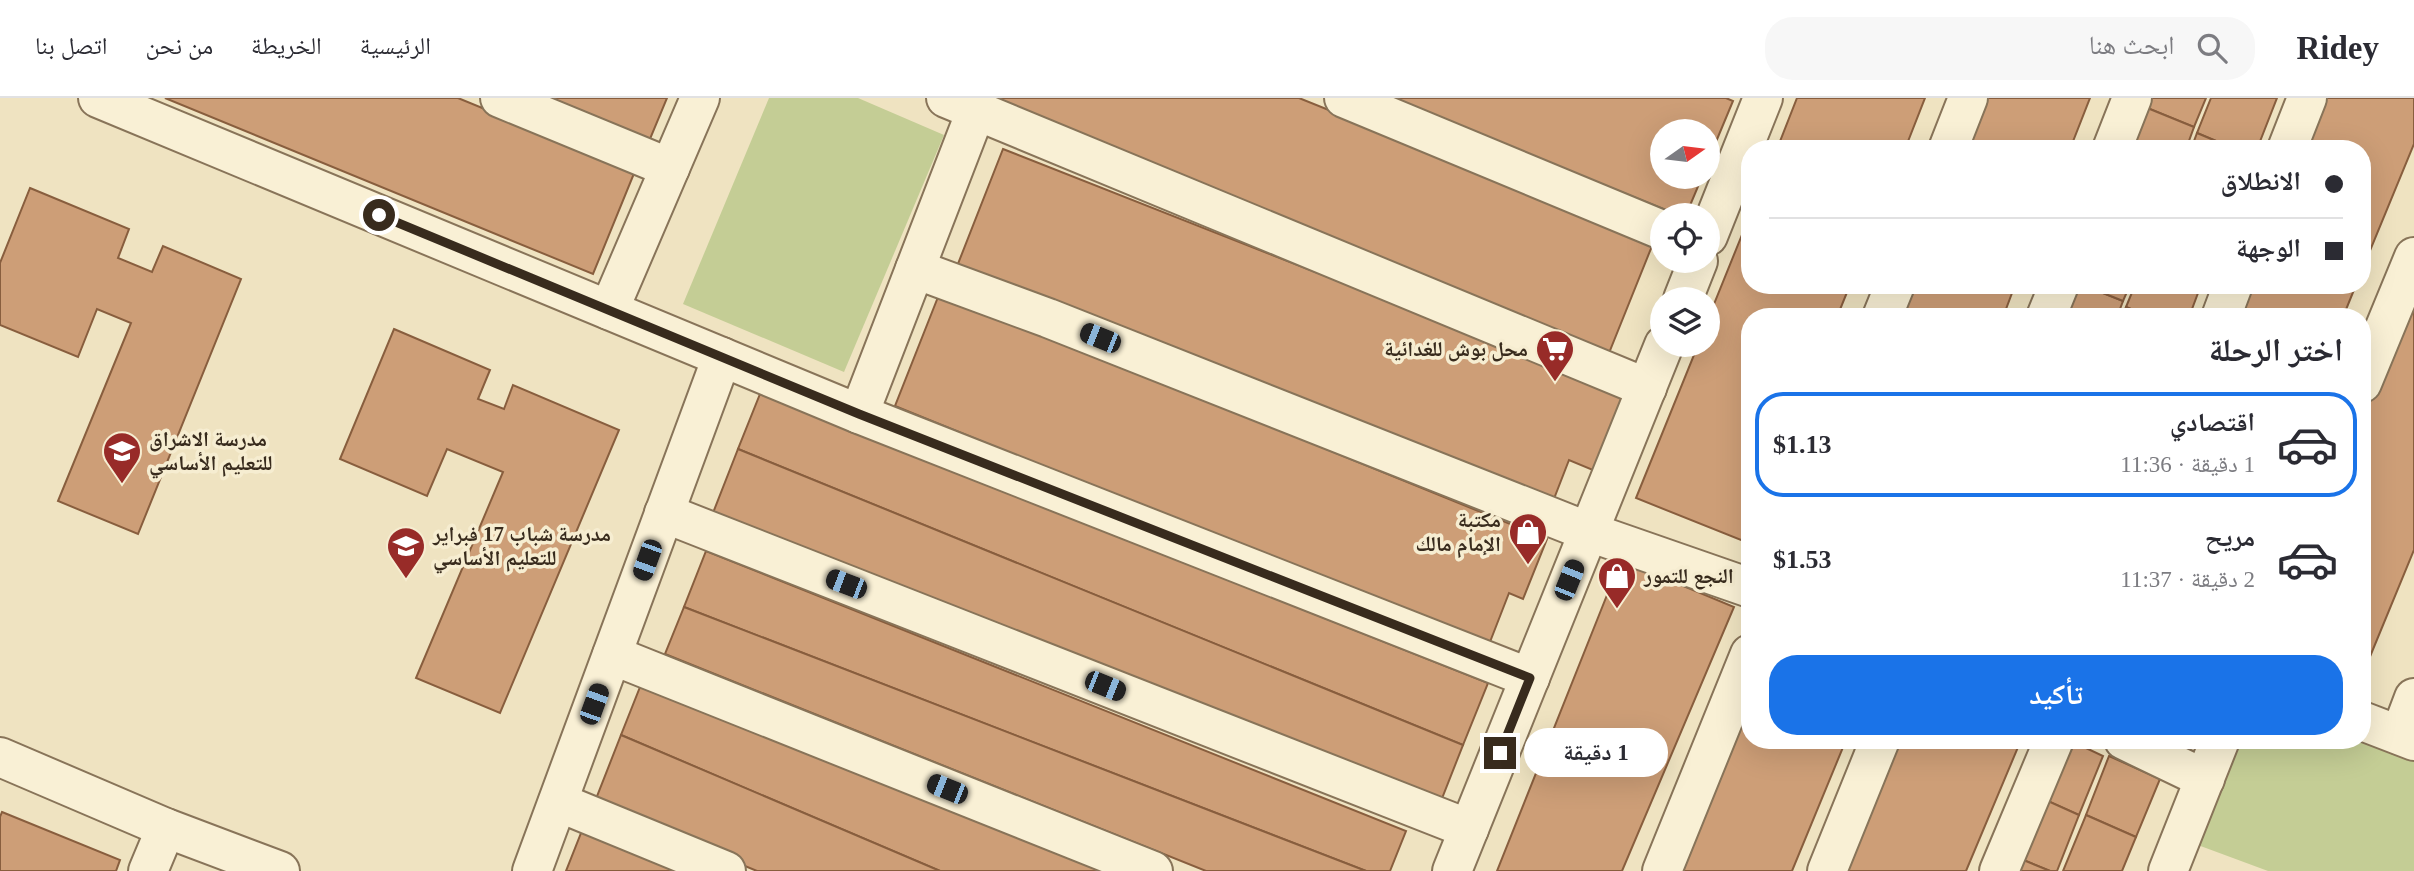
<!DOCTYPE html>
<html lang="ar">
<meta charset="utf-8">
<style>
body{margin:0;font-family:"Times New Roman","Noto Naskh Arabic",serif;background:#f7f7f7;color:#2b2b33;direction:rtl;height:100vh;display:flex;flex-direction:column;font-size:26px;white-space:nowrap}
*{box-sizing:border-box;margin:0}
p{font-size:23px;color:#7c7c81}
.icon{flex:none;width:38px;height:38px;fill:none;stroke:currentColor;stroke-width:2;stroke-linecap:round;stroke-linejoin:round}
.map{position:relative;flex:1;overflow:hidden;direction:ltr}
.side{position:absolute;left:1741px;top:210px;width:630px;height:441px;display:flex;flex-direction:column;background:#fff;border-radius:28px;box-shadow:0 7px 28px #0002;direction:rtl}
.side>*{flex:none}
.top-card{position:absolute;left:1741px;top:42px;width:630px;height:154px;border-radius:28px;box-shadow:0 7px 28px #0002;direction:rtl;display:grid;align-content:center;height:154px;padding:0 28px;background:#fff}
.needle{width:46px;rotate:76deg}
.buttons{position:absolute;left:1650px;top:21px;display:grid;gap:14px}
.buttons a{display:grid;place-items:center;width:70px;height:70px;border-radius:50%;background:#fff;box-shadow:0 7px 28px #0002;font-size:35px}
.end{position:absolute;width:32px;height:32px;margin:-16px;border:9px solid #382b1d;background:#fff;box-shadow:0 0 0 4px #fff}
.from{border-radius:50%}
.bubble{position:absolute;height:49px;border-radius:24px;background:#fff;box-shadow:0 7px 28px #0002;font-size:23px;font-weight:700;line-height:49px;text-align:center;direction:rtl}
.car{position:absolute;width:21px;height:42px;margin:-21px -10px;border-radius:9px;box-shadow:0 0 5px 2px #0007;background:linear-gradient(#222 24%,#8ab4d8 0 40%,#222 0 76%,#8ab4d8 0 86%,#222 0)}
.top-card b{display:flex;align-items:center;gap:24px;height:66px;font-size:26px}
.top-card b+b{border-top:2px solid #e1e1e2}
.top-card i{width:18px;height:18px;background:#2b2b33}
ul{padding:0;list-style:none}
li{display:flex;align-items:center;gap:21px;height:105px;margin:0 14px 10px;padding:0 14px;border:4px solid transparent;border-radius:28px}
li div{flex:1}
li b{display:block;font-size:26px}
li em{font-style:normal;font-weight:700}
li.active{border-color:#1a73e8}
li>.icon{width:63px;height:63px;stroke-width:1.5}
h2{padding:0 28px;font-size:32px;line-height:84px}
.primary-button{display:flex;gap:14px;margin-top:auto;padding:14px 28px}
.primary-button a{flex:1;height:80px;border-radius:28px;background:#1a73e8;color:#fff;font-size:28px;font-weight:700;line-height:80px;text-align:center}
header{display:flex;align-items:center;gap:42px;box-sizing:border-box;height:98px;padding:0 35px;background:#fff;border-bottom:2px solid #e1e1e2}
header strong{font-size:33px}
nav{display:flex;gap:38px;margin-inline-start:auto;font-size:24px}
.search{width:490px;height:63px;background:#f7f7f7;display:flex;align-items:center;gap:18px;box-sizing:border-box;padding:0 24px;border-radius:28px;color:#7c7c81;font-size:26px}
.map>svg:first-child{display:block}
</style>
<header>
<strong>Ridey</strong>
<div class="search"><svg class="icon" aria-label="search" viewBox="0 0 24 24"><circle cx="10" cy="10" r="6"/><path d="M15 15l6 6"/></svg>ابحث هنا</div>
<nav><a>الرئيسية</a><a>الخريطة</a><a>من نحن</a><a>اتصل بنا</a></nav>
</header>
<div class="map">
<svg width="2414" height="773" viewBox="0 0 2414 773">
<rect width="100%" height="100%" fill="#efe3c1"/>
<!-- green -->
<g fill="#c4cd95">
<polygon points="769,0 858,0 944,37 844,274 683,206"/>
<polygon points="2224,642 2362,642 2414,659 2414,773 2268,773 2187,743"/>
</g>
<!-- building -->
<g fill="#cd9e77" stroke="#885e3e" stroke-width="2">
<polygon points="165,0 458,0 635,73 593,176"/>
<polygon points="551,0 667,0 650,41"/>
<polygon points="963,0 1299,0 1654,143 1607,260"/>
<polygon points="1389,0 1726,0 1733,3 1708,63 1708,33 1662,33 1662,79 1702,79 1686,117 1678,117"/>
<polygon points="1797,0 1925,0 1905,51 1777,51"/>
<polygon points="1966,0 2090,0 2070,51 1946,51"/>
<polygon points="2143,0 2206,0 2194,29 2140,7"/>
<polygon points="2211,0 2277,0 2257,51 2235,51 2197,35"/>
<polygon points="2321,0 2414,0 2414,46 2362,172 2362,51 2300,51"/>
<polygon points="2140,7 2194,29 2186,51 2123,51"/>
<polygon points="2197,35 2235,51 2191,51"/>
<polygon points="1003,51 1630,298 1600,375 1569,362 1550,411 954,176"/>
<polygon points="30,90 129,131 118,160 152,174 163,148 241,181 138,436 58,403 131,225 97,211 78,259 0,227 0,165"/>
<polygon points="1750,117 1750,187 1850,187 1837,219 1750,219 1750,435 1746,444 1636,400 1698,247 1708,247 1708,221"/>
<polygon points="2414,172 2414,452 2362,578 2362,298"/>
<polygon points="1892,187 2015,187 2003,219 1879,219"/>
<polygon points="2067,187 2083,187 2123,203 2117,219 2055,219"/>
<polygon points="2083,187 2130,187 2123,203"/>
<polygon points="2135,187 2201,187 2189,219 2150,219 2126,209"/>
<polygon points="2244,187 2356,187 2343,219 2232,219"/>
<polygon points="940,194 1547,441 1523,501 1509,495 1488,549 895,308"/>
<polygon points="2126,209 2150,219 2122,219"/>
<polygon points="394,231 490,272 478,301 504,311 513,287 619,332 500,615 416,580 503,374 447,351 427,398 340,361"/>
<polygon points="760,296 1488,585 1463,647 738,351"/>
<polygon points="738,351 1463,647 1439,708 711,420"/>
<polygon points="706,453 1406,733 1390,773 1366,773 684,509"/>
<polygon points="1621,462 1734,509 1622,773 1497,773"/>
<polygon points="684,509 1366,773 1206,773 665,556"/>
<polygon points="1750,548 1750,642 1846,642 1792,773 1664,773"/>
<polygon points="642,584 1103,773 940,773 621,637"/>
<polygon points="621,637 940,773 757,773 594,706"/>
<polygon points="1886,642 2021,642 1966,773 1833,773"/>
<polygon points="2069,642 2103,658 2079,717 2028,694"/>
<polygon points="2109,658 2160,681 2136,739 2086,717"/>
<polygon points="2028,694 2079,717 2057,773 2050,773 2004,754"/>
<polygon points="2,714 120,762 116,773 0,773 0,719"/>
<polygon points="2086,717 2136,739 2122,773 2063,773"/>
<polygon points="583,730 688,773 566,773"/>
<polygon points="2004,754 2050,773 1996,773"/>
</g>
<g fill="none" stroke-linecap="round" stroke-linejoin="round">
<defs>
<g id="minor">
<polyline points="98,0 859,316 1530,580"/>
<polyline points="500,0 670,70"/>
<polyline points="946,0 1647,290"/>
<polyline points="1344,0 1662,132"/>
<polyline points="1948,51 1968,0"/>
<polyline points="2112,51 2132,0"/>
<polyline points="2287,51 2307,0"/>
<polyline points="1708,138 1763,0"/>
<polyline points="915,171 1048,220 1589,434 1750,490"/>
<polyline points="1683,201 1698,163"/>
<polyline points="609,212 700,0"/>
<polyline points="1882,219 1895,187"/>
<polyline points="2046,219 2059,187"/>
<polyline points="2221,219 2233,187"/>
<polyline points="2362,285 2414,159"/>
<polyline points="859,316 976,13"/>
<polyline points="664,415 1469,731"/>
<polyline points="612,557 1153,773"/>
<polyline points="2362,623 2414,643"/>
<polyline points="2400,637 2414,600"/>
<polyline points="2124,642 2205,681"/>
<polyline points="0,659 166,730 280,773"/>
<polyline points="558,704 726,773"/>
<polyline points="148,773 166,730"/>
<polyline points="532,773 722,259"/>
<polyline points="1452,773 1664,247"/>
<polyline points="1662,773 1750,556"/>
<polyline points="1827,773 1880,642"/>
<polyline points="1999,773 2054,642"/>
<polyline points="2168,773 2220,642"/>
</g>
</defs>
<!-- minor casing -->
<use href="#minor" stroke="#887459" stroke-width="42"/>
<!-- minor -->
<use href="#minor" stroke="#f9f0d5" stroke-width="38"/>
</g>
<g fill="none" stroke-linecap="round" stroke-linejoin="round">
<!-- route -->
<polyline stroke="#382b1d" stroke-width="9" points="379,117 859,316 1530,580 1500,655"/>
</g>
<!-- icons -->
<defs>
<symbol id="supermarket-pin" viewBox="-11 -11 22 30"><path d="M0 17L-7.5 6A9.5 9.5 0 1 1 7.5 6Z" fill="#982b28" stroke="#f6edd1"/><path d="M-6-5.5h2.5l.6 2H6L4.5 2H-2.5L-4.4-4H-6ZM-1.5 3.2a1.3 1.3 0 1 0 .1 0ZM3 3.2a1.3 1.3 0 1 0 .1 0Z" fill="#fff"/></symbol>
<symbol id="school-pin" viewBox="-11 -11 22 30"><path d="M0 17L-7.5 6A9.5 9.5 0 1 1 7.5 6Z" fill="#982b28" stroke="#f6edd1"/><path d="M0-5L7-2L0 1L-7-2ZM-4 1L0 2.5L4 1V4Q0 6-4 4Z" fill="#fff"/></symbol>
<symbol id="shop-pin" viewBox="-11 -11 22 30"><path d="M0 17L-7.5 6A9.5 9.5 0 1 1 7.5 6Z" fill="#982b28" stroke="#f6edd1"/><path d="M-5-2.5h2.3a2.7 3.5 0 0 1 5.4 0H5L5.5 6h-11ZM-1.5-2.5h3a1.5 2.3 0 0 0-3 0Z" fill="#fff"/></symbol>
</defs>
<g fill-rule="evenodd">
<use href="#supermarket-pin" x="1533" y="229" width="44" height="60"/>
<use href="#school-pin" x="100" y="331" width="44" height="60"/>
<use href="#shop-pin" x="1506" y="412" width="44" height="60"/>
<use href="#school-pin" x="384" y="426" width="44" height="60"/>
<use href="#shop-pin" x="1595" y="456" width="44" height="60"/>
</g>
<g text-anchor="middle" stroke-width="7" stroke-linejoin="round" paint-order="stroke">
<!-- poi labels -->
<g font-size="21" font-weight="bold" fill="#382b1d" stroke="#f6edd1" text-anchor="start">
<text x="1528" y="258" text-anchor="end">محل بوش للغدائية</text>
<text x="149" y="348">مدرسة الاشراق<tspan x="149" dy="24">للتعليم الأساسي</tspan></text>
<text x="1501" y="429" text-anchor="end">مكتبة<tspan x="1501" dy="24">الإمام مالك</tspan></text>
<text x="433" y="443">مدرسة شباب 17 فبراير<tspan x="433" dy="24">للتعليم الأساسي</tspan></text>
<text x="1644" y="485">النجع للتمور</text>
</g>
</g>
</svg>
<div class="buttons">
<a><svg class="needle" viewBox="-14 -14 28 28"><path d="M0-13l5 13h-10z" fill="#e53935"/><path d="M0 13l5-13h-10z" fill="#7c7c81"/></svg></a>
<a><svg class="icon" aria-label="locate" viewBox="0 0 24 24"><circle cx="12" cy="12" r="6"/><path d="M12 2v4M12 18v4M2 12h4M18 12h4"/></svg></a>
<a><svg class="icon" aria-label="layers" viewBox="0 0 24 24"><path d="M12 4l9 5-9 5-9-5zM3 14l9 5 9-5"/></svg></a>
</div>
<i class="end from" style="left:379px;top:117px"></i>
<i class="end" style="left:1500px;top:655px"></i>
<div class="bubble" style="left:1524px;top:630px;width:144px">1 دقيقة</div>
<i class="car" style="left:1100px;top:240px;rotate:292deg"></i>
<i class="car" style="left:647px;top:462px;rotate:200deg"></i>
<i class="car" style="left:1569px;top:482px;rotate:22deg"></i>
<i class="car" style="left:846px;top:486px;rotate:291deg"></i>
<i class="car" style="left:1105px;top:588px;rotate:112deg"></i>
<i class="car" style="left:594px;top:606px;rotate:20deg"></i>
<i class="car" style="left:947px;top:691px;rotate:292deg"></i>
<div class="top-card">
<b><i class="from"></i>الانطلاق</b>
<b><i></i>الوجهة</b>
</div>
<section class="side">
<h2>اختر الرحلة</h2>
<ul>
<li class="active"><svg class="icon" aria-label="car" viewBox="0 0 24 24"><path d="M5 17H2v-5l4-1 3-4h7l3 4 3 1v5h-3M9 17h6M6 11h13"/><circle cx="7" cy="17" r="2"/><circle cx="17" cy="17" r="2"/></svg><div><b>اقتصادي</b><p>1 دقيقة · 11:36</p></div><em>$1.13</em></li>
<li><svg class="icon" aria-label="car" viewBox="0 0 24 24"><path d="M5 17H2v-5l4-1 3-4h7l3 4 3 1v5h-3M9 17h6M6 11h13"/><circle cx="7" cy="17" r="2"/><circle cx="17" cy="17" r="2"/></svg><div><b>مريح</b><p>2 دقيقة · 11:37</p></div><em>$1.53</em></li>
</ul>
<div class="primary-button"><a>تأكيد</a></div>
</section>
</div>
